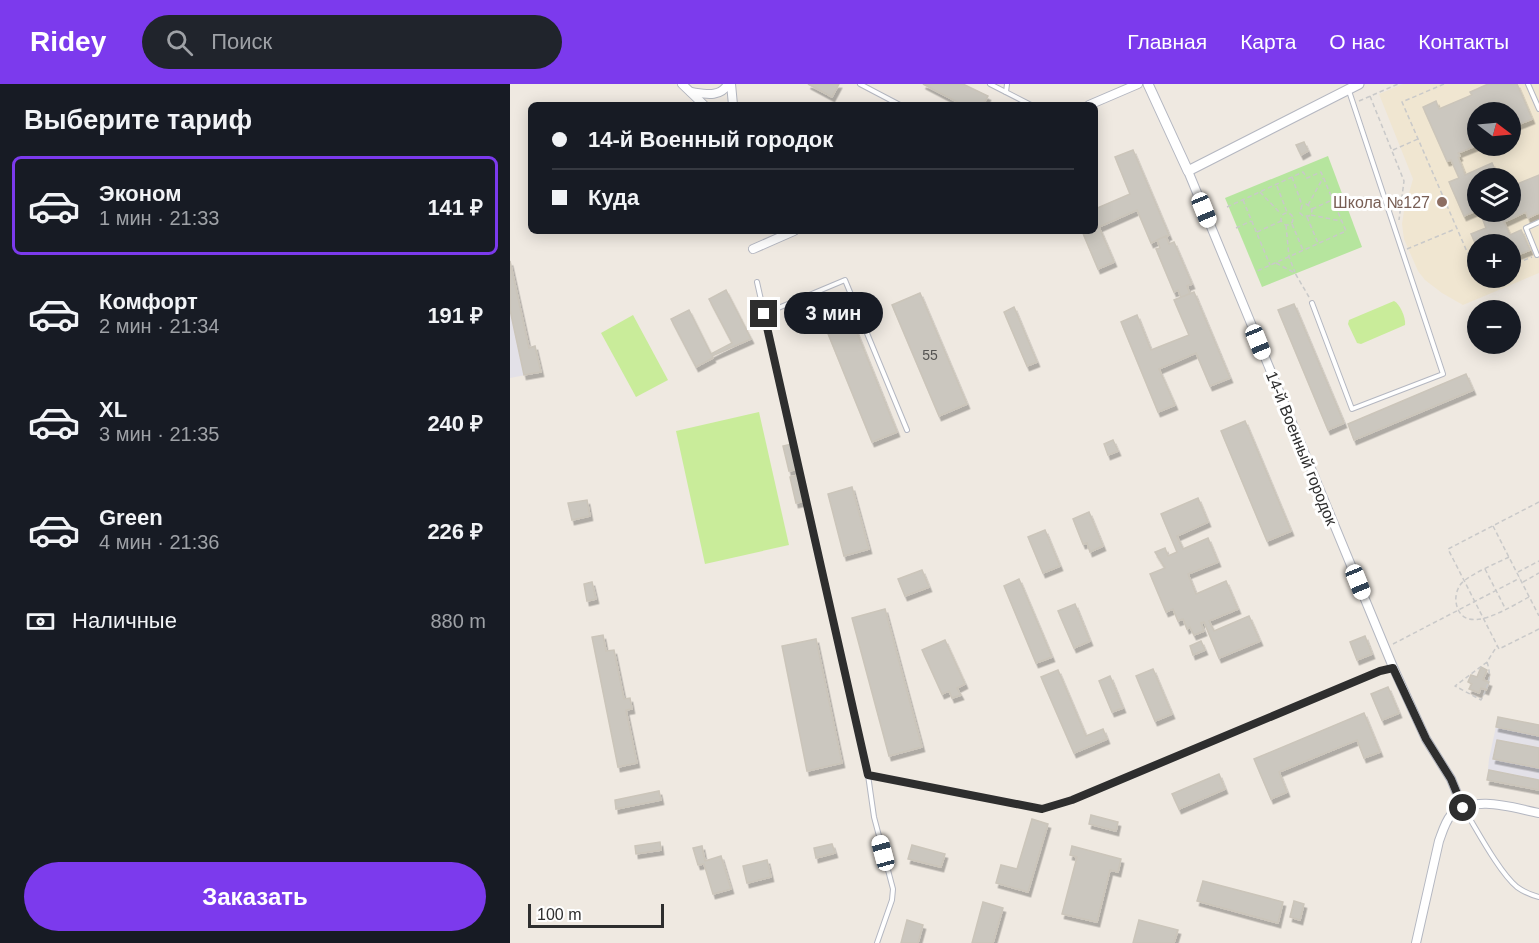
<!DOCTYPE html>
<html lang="ru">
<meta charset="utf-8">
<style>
body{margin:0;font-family:Arial,sans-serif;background:#20242c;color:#f1f3f6;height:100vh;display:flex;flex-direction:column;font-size:22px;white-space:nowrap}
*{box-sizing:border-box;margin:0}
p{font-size:20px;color:#9ea1a6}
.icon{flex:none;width:33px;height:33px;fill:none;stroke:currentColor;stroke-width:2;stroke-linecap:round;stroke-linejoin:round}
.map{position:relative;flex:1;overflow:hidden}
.panel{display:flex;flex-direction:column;background:#171b24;width:510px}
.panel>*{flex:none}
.banner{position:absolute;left:18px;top:18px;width:570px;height:132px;border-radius:9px;box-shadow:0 3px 15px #0003;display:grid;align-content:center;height:132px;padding:0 24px;background:#171b24}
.needle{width:39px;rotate:106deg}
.controls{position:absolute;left:957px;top:18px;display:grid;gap:12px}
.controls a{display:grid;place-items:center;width:54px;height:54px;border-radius:50%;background:#171b24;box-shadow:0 3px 15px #0003;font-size:30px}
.scale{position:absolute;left:18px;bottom:15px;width:136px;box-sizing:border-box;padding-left:6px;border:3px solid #2e2e2e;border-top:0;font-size:16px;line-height:21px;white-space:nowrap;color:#2e2e2e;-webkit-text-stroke:4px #fff;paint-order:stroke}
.end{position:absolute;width:27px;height:27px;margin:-14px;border:8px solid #2e2e2e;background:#fff;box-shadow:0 0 0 3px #fff}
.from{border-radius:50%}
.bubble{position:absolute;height:42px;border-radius:21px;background:#171b24;box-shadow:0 3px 15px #0003;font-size:20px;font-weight:600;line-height:42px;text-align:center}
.car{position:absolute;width:18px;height:36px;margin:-18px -9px;border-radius:8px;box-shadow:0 0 4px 2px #0007;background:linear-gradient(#fff 24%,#345 0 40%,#fff 0 76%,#345 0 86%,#fff 0)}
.banner b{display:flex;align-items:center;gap:21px;height:57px;font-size:22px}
.banner b+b{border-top:2px solid #363941}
.banner i{width:15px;height:15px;background:#f1f3f6}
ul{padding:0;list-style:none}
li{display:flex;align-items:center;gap:18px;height:99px;margin:0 12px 9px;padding:0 12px;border:3px solid transparent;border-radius:9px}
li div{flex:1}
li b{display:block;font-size:22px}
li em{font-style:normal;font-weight:600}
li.active{border-color:#7c3aed}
li>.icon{width:54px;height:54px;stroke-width:1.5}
h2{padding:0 24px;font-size:27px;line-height:72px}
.pay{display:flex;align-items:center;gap:15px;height:66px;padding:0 24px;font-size:22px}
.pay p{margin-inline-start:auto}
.primary-button{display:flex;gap:12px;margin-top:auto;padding:12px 24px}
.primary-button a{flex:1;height:69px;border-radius:36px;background:#7c3aed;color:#fff;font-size:24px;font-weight:600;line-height:69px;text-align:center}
header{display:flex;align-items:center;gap:36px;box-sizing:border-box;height:84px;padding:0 30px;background:#7c3aed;color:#fff}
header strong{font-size:28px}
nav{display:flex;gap:33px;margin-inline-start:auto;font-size:21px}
.search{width:420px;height:54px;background:#20242c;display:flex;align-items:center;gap:15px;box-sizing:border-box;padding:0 21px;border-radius:33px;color:#9ea1a6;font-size:22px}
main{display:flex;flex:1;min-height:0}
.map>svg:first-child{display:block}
</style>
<header>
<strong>Ridey</strong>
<div class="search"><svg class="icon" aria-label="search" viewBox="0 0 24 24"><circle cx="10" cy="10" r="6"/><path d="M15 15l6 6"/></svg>Поиск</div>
<nav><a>Главная</a><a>Карта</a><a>О нас</a><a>Контакты</a></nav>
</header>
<main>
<section class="panel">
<h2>Выберите тариф</h2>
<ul>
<li class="active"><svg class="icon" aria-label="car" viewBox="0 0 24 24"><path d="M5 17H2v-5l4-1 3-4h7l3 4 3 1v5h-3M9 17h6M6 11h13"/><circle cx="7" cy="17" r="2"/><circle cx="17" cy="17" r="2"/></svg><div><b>Эконом</b><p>1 мин · 21:33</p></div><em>141 ₽</em></li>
<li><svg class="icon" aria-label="car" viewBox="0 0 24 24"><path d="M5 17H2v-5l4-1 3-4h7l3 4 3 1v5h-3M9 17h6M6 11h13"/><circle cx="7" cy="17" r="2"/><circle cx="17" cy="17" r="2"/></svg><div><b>Комфорт</b><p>2 мин · 21:34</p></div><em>191 ₽</em></li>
<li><svg class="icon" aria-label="car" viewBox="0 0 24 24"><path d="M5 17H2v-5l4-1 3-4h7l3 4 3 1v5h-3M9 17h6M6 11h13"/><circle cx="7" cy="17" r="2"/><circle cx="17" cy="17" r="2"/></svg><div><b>XL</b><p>3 мин · 21:35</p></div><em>240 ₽</em></li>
<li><svg class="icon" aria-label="car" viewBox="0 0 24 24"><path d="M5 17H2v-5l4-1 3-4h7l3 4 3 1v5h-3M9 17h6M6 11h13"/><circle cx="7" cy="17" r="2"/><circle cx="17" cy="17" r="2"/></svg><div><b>Green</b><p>4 мин · 21:36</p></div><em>226 ₽</em></li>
</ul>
<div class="pay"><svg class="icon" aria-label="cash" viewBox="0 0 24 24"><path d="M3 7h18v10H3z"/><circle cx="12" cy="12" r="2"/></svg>Наличные<p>880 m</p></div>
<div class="primary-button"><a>Заказать</a></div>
</section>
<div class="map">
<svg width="1029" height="859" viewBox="0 0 1029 859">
<defs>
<filter id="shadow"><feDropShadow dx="2.5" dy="4.5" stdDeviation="0" flood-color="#0004"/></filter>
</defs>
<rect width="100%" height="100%" fill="#efe9e1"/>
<!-- industrial -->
<g fill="#e3e1e8">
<polygon points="0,177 19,263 25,262 31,288 0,294"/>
<polygon points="988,633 1029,641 1029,706 977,696 979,675"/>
</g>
<!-- education -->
<path fill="#f0e6d1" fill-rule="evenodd" d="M893,0H1029V189L953,221L932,209L915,196L908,187L894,155L892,140L894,127L903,95L869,10ZM968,28H1000V62H968ZM968,94H1000V128H968ZM968,160H1000V194H968Z"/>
<!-- green -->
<polygon fill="#b6e59e" points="818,72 852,163 752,203 715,114"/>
<!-- pitch -->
<g fill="#c9ec9a">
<path d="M884,217C890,220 896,234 895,241L851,260L847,259L838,240L839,236Z"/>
<polygon points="123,231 158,296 126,313 91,249"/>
<polygon points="249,328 279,461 195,480 166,347"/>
</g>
<!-- building -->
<g fill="#cbc7bf" stroke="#cbc5ba" stroke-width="1.5" filter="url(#shadow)">
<polygon points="298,0 329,0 322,13"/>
<polygon points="413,0 453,0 478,12 473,21 453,21"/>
<polygon points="978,0 1007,0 1022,35 1000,44 1000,28 968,28 968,61 948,69 950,72 948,73 955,91 982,79 989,94 968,94 968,126 954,132 939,98 949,94 941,76 937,77 913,23 926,17 929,25 962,11 960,8"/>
<polygon points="794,58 798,67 791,71 786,61"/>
<polygon points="623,66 659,151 641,159 627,126 589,143 604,178 588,185 572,147 585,147 585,125 620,110 605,73"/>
<polygon points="1029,91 1029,129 1018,134 1016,128 994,138 1000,151 1011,146 1020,166 1000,174 1000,160 968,160 968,165 961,150 976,144 970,128 1000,128 1000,111 1008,108 1005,101"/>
<polygon points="656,152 659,160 664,158 682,200 677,202 680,210 671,214 668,206 664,208 646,165 650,164 647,156"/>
<polygon points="0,177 19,264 25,262 31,288 14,291 0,226"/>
<polygon points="216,206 241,255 202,272 203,274 186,283 161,235 179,226 201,270 222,259 199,215"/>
<polygon points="684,208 720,294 700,302 686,269 649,285 665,321 648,328 611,238 627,231 641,266 679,251 664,216"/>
<polygon points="410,209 457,320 429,332 382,221"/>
<polygon points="784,220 834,339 818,346 768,226"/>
<polygon points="504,223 527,278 517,282 494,228"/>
<polygon points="337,224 387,348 362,358 312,235"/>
<polygon points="956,290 963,306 844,356 838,340"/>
<polygon points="735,337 781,447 757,457 711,347"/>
<polygon points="603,356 608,367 598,371 594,360"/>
<polygon points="282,360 288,385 279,387 273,362"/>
<polygon points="289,391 295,417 286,419 280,393"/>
<polygon points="342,403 359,465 334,472 318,410"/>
<polygon points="688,414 698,438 667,452 673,465 698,454 708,478 678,490 686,510 716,497 728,525 699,537 704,547 739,532 750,557 709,574 694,538 691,539 694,547 684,551 680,543 677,545 673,535 668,537 663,525 656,528 640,490 655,484 645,468 655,464 658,472 667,468 651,430"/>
<polygon points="77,416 80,432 62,436 58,419"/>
<polygon points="579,428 593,462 580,468 577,459 573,460 563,435"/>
<polygon points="535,446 550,482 533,489 518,453"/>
<polygon points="412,486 419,503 395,512 388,495"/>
<polygon points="509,495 542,573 526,579 494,502"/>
<polygon points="82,498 86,515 77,517 74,500"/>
<polygon points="565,520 580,557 564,564 548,527"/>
<polygon points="375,525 412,663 379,672 342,534"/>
<polygon points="93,551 96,567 104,566 114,615 120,614 122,625 116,626 127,679 108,683 82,553"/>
<polygon points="855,552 862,570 847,576 840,558"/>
<polygon points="306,555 332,679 297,687 272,562"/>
<polygon points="435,556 455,600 447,604 451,611 442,614 439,607 432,610 412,566"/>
<polygon points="691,557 695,566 683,571 680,562"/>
<polygon points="971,583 977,586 973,596 979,598 976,606 971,604 969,609 959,605 962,600 958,598 961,591 967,593"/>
<polygon points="643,585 662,630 645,637 626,592"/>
<polygon points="548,586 576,652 593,645 597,655 564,669 531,593"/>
<polygon points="600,592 613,624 602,628 589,597"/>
<polygon points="878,603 889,629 872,636 861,610"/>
<polygon points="854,629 870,668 854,674 847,656 769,688 777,708 761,715 744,675"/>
<polygon points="988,633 1029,641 1029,652 986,643"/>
<polygon points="987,656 1029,664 1029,684 983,675"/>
<polygon points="979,686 1029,696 1029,706 977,696"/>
<polygon points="709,690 715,705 669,725 662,710"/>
<polygon points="149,707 151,716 106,725 105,716"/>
<polygon points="581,731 608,738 606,747 579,740"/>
<polygon points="522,735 538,740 518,808 486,799 491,781 507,785"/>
<polygon points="150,758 151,766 126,770 125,762"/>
<polygon points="322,760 325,769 306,774 304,764"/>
<polygon points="402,761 435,770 431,783 398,775"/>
<polygon points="192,762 195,777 211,772 221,805 203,810 194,780 188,781 183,764"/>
<polygon points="562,762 611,775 608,788 600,786 587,838 552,830 567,773 560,771"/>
<polygon points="257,776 261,793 237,799 233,782"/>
<polygon points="693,797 773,818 768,839 687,817"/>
<polygon points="784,817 794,820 790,836 780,833"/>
<polygon points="473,818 493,824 483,859 462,859"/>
<polygon points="397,836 413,841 408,859 391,859"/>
<polygon points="629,836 668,846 664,859 623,859"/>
</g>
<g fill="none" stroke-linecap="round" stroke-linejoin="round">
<defs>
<g id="service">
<polyline points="350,0 390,21"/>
<polyline points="480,0 521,21"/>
<polyline points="1018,0 1029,25"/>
<polyline points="496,8 497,0"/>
<polyline points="1027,171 1016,144 1029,138"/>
<polyline points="247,198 358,691 364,733 383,805 382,816 367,859"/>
<polyline points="802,219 842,325 933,290 839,7"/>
<polyline points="254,230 335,196 397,346"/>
<polyline points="358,691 532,725 562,716 870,587 883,583"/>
<path d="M954,725C967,746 989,788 1007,803C1014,808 1021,811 1029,813"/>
</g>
<g id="minor">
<polyline points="172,0 194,21"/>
<polyline points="221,0 223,21"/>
<path d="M181,8C195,10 210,14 218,0"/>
<polyline points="579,21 628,0"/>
<polyline points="678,87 883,583 916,655 941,695 953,724"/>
<polyline points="243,165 284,147"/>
<path d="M906,859L929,757C932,749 935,738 941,731C964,710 1003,724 1029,729"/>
</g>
<polyline id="tertiary" points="638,0 678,87 849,0"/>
</defs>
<!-- service casing -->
<use href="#service" stroke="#b4b7c1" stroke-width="6"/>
<!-- minor casing -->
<use href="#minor" stroke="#b4b7c1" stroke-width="10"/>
<!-- tertiary casing -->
<use href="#tertiary" stroke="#b4b7c1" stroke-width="11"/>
<!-- path -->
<g stroke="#c9c9c9" stroke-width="1.5" stroke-dasharray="4.5 3" stroke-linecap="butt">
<polyline points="934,0 892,18 968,193"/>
<polyline points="860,12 894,97 889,136"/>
<polyline points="849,17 888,0"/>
<polyline points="883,66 908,55"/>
<polyline points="782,93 792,121 790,129 793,132 799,132 802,127 801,123 796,120 792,121"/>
<polyline points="767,102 777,128"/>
<polyline points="750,108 771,130"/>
<polyline points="733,116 760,181"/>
<polyline points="798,121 813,94"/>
<polyline points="717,123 793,88 797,94 811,88 836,147 745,188"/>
<polyline points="802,125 822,116"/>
<circle cx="777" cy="135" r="6"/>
<polyline points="801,131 831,137"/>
<polyline points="797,133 808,159"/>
<polyline points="782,140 793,166"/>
<polyline points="776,141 779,173 785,188"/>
<polyline points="726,144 741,137"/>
<polyline points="747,148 771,137"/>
<polyline points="897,165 945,145"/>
<polyline points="766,179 785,189 799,213"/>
<polyline points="1000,182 1022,173"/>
<polyline points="968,194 969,196 974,194"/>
<polyline points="1029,418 938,465 989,565 1029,545"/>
<polyline points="983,442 1029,532"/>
<path d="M999,473C987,479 963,489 954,497C948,501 945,511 946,518C952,556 1001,522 1019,513"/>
<polyline points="975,485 995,524"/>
<polyline points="1008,488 1029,477"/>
<polyline points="1013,498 1029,489"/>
<polyline points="883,560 1010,494"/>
<path d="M977,578C982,593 978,602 971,616L945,602L977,578L987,562"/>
</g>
<!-- service -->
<use href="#service" stroke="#fff" stroke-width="4"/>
<!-- minor -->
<use href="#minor" stroke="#fff" stroke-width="8"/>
<!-- tertiary -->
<use href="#tertiary" stroke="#fff" stroke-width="9"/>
</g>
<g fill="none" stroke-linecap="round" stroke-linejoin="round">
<!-- route -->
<polyline stroke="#2e2e2e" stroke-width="8" points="254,230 358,691 532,725 562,716 870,587 883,584 916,655 941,695 953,724"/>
</g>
<!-- markers -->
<circle fill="#8d6e63" stroke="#fff" stroke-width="2" cx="932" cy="118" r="6"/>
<g text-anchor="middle" stroke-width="6" stroke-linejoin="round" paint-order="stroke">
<!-- number labels -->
<g font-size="14" fill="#555452">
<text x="420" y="276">55</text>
</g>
<!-- education labels -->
<g font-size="16" fill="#785e54" stroke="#fff" text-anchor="end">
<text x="920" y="124">Школа №127</text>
</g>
<!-- street labels -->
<g font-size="16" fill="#2e2e2e" stroke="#fff">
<text transform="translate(792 364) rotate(68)" y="6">14-й Военный городок</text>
</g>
</g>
</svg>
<div class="controls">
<a><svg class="needle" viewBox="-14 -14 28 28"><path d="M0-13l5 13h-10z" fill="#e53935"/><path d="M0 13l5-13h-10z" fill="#9ea1a6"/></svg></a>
<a><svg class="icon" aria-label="layers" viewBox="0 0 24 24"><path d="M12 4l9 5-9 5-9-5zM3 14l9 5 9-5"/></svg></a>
<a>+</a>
<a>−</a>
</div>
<div class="scale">100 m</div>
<i class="end from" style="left:953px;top:724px"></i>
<i class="end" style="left:254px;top:230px"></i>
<div class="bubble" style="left:274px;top:208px;width:99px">3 мин</div>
<i class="car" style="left:694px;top:126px;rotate:158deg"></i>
<i class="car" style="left:748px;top:258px;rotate:158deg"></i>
<i class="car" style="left:848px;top:498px;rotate:158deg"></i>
<i class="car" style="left:373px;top:769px;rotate:345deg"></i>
<div class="banner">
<b><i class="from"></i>14-й Военный городок</b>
<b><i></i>Куда</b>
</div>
</div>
</main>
